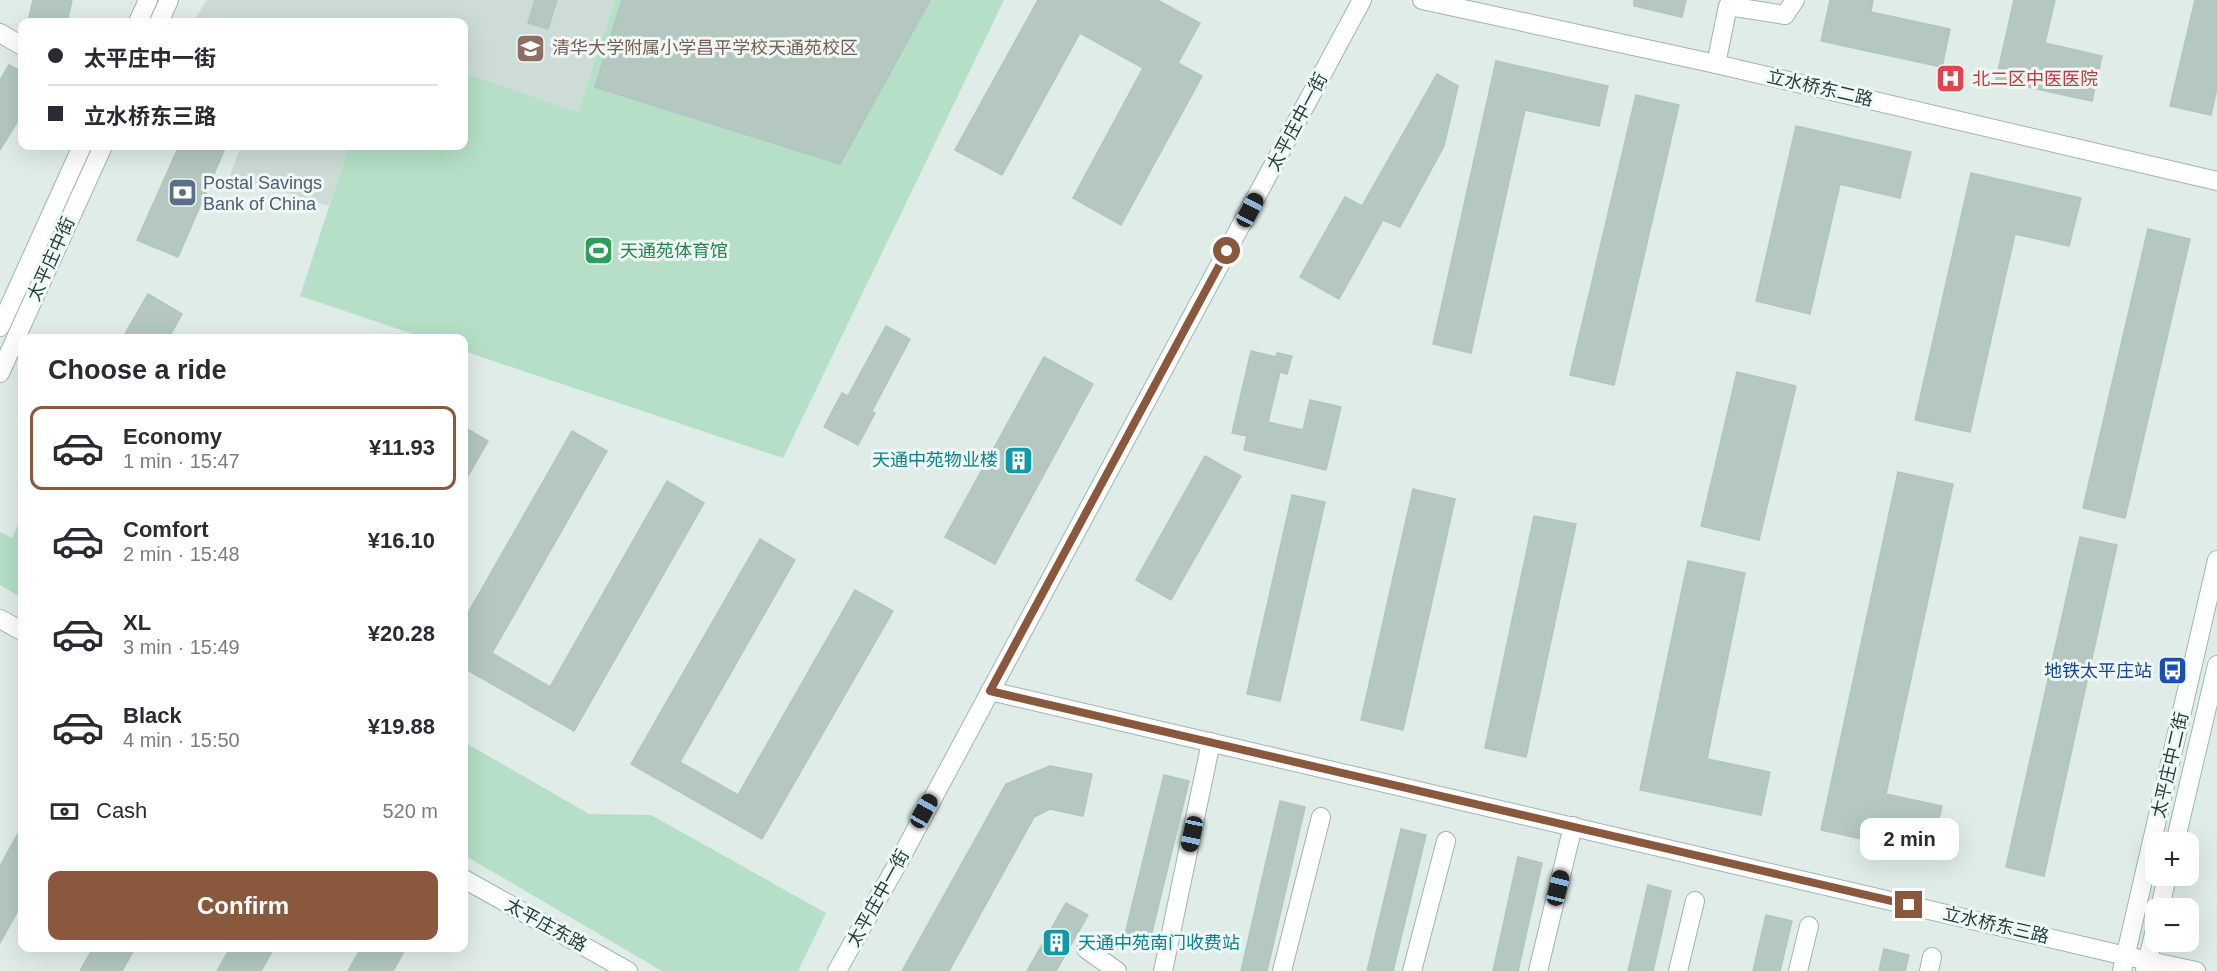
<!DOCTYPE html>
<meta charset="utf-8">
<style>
body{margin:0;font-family:Helvetica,"Noto Sans SC",sans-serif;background:#f2f2f3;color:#2b2b33;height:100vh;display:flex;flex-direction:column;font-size:22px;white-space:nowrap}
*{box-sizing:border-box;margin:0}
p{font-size:20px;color:#7c7c81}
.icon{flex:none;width:33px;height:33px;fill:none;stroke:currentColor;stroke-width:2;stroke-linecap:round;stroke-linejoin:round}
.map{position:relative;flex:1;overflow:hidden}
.panel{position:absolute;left:18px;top:334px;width:450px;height:618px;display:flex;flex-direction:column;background:#fff;border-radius:12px;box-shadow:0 6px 24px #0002}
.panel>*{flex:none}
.guide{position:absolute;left:18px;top:18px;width:450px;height:132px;border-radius:12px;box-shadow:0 6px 24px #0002;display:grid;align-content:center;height:132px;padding:0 30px;background:#fff}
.buttons{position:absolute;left:2145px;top:832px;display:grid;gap:12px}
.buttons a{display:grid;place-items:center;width:54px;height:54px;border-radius:12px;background:#fff;box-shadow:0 6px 24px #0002;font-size:30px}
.end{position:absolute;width:27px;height:27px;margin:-14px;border:8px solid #8a583d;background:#fff;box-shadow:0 0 0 3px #fff}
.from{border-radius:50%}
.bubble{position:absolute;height:42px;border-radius:12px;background:#fff;box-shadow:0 6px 24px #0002;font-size:20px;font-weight:600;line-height:42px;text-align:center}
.car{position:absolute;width:18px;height:36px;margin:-18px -9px;border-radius:8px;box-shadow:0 0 4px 2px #0007;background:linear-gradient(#222 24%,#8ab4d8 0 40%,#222 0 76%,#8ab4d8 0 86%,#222 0)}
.guide b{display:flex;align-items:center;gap:21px;height:57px;font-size:22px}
.guide b+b{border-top:2px solid #e1e1e2}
.guide i{width:15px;height:15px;background:#2b2b33}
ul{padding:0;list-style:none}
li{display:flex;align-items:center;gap:18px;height:84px;margin:0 12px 9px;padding:0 18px;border:3px solid transparent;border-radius:12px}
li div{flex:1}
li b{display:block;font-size:22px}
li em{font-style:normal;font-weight:600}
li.active{border-color:#8a583d}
li>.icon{width:54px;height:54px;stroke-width:1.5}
h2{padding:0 30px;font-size:27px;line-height:72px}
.pay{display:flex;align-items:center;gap:15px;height:66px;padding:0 30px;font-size:22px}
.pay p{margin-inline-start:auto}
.cta{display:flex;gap:12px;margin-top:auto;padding:12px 30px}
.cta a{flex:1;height:69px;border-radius:12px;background:#8a583d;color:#fff;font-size:24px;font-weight:600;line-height:69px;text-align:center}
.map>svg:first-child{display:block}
</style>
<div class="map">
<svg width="2217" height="971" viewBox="0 0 2217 971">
<rect width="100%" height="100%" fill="#dfece8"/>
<!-- built -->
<g fill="#cddcd7">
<polygon points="207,0 615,0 578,112 464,73 464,22 193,22"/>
<polygon points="241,146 349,146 329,206 230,175"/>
</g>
<!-- green -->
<g fill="#b5dfc6">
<polygon points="615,0 1004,0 783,458 464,351 464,339 428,339 300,296 349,146 464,146 464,73 578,112"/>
<polygon points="22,516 22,598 0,585 0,532 12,538"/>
<polygon points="464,742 589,814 651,815 826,913 798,971 662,971 464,855"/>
</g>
<!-- building -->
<g fill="#b4c7c1" stroke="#b1c6c0" stroke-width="1.5">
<polygon points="33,0 72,0 67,22 28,22"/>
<polygon points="535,0 557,0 548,29 528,23"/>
<polygon points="622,0 930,0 840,164 595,87"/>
<polygon points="1038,0 1157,0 1200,23 1178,63 1202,76 1121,225 1073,198 1143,68 1080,33 1002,175 955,150"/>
<polygon points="1634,0 1686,0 1682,17 1634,6"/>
<polygon points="1830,0 1873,0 1871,12 1950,29 1942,67 1821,41"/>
<polygon points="2014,0 2055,0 2045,43 2102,56 2092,101 1996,80"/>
<polygon points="2195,0 2217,0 2217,88 2211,115 2170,106"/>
<polygon points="1496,61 1608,86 1599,126 1525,110 1471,353 1433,344"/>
<polygon points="9,65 22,72 22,114 0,150 0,80"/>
<polygon points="1437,74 1458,86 1444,146 1400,227 1383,220 1339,299 1300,277 1345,197 1362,206"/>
<polygon points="1636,95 1679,105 1614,385 1570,375"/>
<polygon points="1796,126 1911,152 1900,198 1840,184 1810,314 1756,301"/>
<polygon points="179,146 226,146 178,257 137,240"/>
<polygon points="1971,173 2081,198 2069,246 2015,234 1970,432 1915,420"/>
<polygon points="2148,229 2190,239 2125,518 2083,508"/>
<polygon points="148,294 182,314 168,339 122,339"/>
<polygon points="886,326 910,339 872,411 875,413 858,445 824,427 842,393 848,396"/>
<polygon points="1251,351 1276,357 1277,353 1292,356 1287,374 1280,372 1268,422 1303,430 1310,400 1341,407 1326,470 1244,450 1247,436 1232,433"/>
<polygon points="1044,357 1093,384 995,564 945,537"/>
<polygon points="1737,372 1796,386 1759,540 1701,526"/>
<polygon points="464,427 488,441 464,483"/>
<polygon points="572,431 607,451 492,653 550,687 667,481 704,503 574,731 464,668 464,620"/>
<polygon points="1205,456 1241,476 1171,600 1136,580"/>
<polygon points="1898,472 1953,484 1886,794 1942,806 1931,854 1821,830"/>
<polygon points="1413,489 1455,499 1403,730 1361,720"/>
<polygon points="1292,495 1325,502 1280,701 1247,694"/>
<polygon points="1534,516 1576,524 1526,757 1485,748"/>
<polygon points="2080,537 2117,545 2044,876 2006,867"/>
<polygon points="760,539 795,560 680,762 738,795 855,590 893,611 762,839 631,764"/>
<polygon points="1688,561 1745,573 1707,759 1770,772 1761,815 1640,790"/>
<polygon points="1050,766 1092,774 1083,816 1050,809 1034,817 949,971 902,971 1006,784"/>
<polygon points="1164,775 1189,781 1149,944 1124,938"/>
<polygon points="1280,801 1305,807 1267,971 1241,971"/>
<polygon points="22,826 22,903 0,943 0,866"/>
<polygon points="1401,829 1426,835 1393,971 1367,971"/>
<polygon points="1518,857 1542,863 1518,971 1493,971"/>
<polygon points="1648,885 1671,891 1653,971 1628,971"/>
<polygon points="1066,903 1088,915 1056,971 1027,971"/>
<polygon points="1766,915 1792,921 1780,971 1753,971"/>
<polygon points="93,948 135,948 122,971 80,971"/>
<polygon points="230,948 274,948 261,971 217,971"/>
<polygon points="361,948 406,948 393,971 348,971"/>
<polygon points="1884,949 1909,955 1905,971 1879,971"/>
</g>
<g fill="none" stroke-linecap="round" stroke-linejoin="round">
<defs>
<g id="street">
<polyline points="1422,0 1716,64 2217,181"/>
<polyline points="0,33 22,46"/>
<polyline points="1716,64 1728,6 1785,15 1795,0"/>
<polyline points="990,691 2126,956"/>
<polyline points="1086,949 1117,971"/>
<polyline points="1163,971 1211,742"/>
<polyline points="1282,971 1321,817"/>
<polyline points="1412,971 1446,841"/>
<polyline points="1538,971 1573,826"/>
<polyline points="1678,971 1695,901"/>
<polyline points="1798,971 1809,926"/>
<polyline points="1929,971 1932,957"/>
</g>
<g id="secondary">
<polyline points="138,22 148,0"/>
<polyline points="159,22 169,0"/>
<polyline points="0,327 82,146"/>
<polyline points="0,373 103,146"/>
<polyline points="0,619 22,631"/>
<polyline points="2175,843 2217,665"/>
<polyline points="464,879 628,971"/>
<polyline points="2160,909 2167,876"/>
<polyline points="2126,956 2196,971"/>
<polyline points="837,971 898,863 1362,0"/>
<polyline points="2122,971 2217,560"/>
<polyline points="2145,971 2156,926"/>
</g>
</defs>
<!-- street casing -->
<use href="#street" stroke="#a1b4b0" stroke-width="20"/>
<!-- secondary casing -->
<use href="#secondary" stroke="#9cb8b2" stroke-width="20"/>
<!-- street -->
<use href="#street" stroke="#fff" stroke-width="18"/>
<!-- secondary -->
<use href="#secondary" stroke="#fff" stroke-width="18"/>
</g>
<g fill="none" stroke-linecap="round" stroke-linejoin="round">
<!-- route -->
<polyline stroke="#8a583d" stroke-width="8" points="1227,251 990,691 1909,905"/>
</g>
<!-- icons -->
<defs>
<symbol id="school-square" viewBox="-11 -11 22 22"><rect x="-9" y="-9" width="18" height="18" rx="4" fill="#8d6e63" stroke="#eff8f5"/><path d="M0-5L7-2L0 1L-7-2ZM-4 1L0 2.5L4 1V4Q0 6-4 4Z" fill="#fff"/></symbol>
<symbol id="hospital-square" viewBox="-11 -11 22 22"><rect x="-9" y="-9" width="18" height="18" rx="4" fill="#e0444e" stroke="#eff8f5"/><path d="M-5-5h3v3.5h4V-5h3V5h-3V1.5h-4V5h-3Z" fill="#fff"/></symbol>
<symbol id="bank-square" viewBox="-11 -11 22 22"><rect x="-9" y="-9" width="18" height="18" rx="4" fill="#5c6f8a" stroke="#eff8f5"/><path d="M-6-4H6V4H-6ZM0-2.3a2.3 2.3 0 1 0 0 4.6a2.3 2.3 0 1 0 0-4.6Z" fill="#fff"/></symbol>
<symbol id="stadium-square" viewBox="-11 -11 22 22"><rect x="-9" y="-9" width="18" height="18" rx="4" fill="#2e9e5b" stroke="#eff8f5"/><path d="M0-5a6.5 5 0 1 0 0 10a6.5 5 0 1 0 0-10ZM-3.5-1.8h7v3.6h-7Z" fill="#fff"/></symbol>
<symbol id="building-square" viewBox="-11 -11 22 22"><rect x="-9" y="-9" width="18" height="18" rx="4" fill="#0f9aa8" stroke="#eff8f5"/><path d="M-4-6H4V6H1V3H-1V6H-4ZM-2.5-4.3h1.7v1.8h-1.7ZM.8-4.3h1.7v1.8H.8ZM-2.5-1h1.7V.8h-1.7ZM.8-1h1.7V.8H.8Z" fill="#fff"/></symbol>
<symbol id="bus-square" viewBox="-11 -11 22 22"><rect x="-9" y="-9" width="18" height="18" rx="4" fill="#1a4fb4" stroke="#eff8f5"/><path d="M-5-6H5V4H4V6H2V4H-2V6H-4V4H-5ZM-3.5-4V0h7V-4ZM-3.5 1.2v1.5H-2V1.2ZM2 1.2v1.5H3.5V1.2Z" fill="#fff"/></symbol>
</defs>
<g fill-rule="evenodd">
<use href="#school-square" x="514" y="32" width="33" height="33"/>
<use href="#hospital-square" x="1934" y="62" width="33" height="33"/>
<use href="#bank-square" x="166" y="176" width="33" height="33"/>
<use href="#stadium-square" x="582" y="234" width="33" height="33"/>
<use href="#building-square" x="1002" y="444" width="33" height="33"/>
<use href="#bus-square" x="2156" y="654" width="33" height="33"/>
<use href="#building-square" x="1040" y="926" width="33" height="33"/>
</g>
<g text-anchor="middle" stroke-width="6" stroke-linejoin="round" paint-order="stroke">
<!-- education labels -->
<g font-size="18" fill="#785e54" stroke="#eff8f5" text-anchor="start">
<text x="552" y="54">清华大学附属小学昌平学校天通苑校区</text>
</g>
<!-- health labels -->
<g font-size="18" fill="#be3a42" stroke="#eff8f5" text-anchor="start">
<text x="1972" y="85">北二区中医医院</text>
</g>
<!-- street labels -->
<g font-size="18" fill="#1e3d39" stroke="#eff8f5">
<text transform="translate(1820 88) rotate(13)" y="6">立水桥东二路</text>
<text transform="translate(1297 122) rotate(-62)" y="6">太平庄中一街</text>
<text transform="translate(51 259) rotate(-66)" y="6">太平庄中街</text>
<text transform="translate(2170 765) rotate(-77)" y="6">太平庄中二街</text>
<text transform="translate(878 898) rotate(-61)" y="6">太平庄中一街</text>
<text transform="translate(546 925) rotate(29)" y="6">太平庄东路</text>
<text transform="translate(1996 925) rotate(13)" y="6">立水桥东三路</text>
</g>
<!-- service labels -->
<g font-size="18" fill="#4e5e75" stroke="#eff8f5" text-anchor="start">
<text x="203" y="189">Postal Savings<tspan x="203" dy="21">Bank of China</tspan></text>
</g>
<!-- leisure labels -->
<g font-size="18" fill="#27864d" stroke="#eff8f5" text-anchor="start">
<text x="620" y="257">天通苑体育馆</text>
</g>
<!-- culture labels -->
<g font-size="18" fill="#0d838f" stroke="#eff8f5" text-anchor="end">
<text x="998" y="466">天通中苑物业楼</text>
<text x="1078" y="949" text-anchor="start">天通中苑南门收费站</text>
</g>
<!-- transit labels -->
<g font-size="18" fill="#164399" stroke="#eff8f5" text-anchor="end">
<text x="2152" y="677">地铁太平庄站</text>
</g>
</g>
</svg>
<div class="buttons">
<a>+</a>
<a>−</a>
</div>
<i class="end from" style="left:1227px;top:251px"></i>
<i class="end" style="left:1909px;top:905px"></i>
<div class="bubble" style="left:1860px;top:818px;width:99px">2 min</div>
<i class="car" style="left:1250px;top:210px;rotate:28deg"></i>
<i class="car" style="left:924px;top:811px;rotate:29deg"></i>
<i class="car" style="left:1192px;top:834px;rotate:192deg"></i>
<i class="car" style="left:1558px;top:888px;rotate:14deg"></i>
<div class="guide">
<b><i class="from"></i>太平庄中一街</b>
<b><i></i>立水桥东三路</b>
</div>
<section class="panel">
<h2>Choose a ride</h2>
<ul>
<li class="active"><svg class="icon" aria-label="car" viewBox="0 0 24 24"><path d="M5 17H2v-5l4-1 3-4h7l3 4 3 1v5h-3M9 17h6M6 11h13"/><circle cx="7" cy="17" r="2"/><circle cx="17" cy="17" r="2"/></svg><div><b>Economy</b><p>1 min · 15:47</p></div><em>¥11.93</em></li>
<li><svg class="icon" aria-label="car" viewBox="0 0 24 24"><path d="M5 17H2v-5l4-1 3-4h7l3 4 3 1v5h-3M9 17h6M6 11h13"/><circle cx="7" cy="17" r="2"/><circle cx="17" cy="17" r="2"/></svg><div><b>Comfort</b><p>2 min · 15:48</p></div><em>¥16.10</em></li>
<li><svg class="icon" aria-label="car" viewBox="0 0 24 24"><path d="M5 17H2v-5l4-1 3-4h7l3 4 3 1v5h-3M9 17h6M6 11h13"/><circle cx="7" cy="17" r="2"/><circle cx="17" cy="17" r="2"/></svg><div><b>XL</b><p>3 min · 15:49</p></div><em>¥20.28</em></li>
<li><svg class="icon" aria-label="car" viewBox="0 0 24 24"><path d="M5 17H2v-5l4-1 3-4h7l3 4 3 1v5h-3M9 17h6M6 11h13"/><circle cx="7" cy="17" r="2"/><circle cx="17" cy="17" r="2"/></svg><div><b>Black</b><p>4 min · 15:50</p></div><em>¥19.88</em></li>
</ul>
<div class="pay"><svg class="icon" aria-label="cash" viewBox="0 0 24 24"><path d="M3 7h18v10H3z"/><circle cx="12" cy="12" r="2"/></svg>Cash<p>520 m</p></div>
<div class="cta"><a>Confirm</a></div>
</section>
</div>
